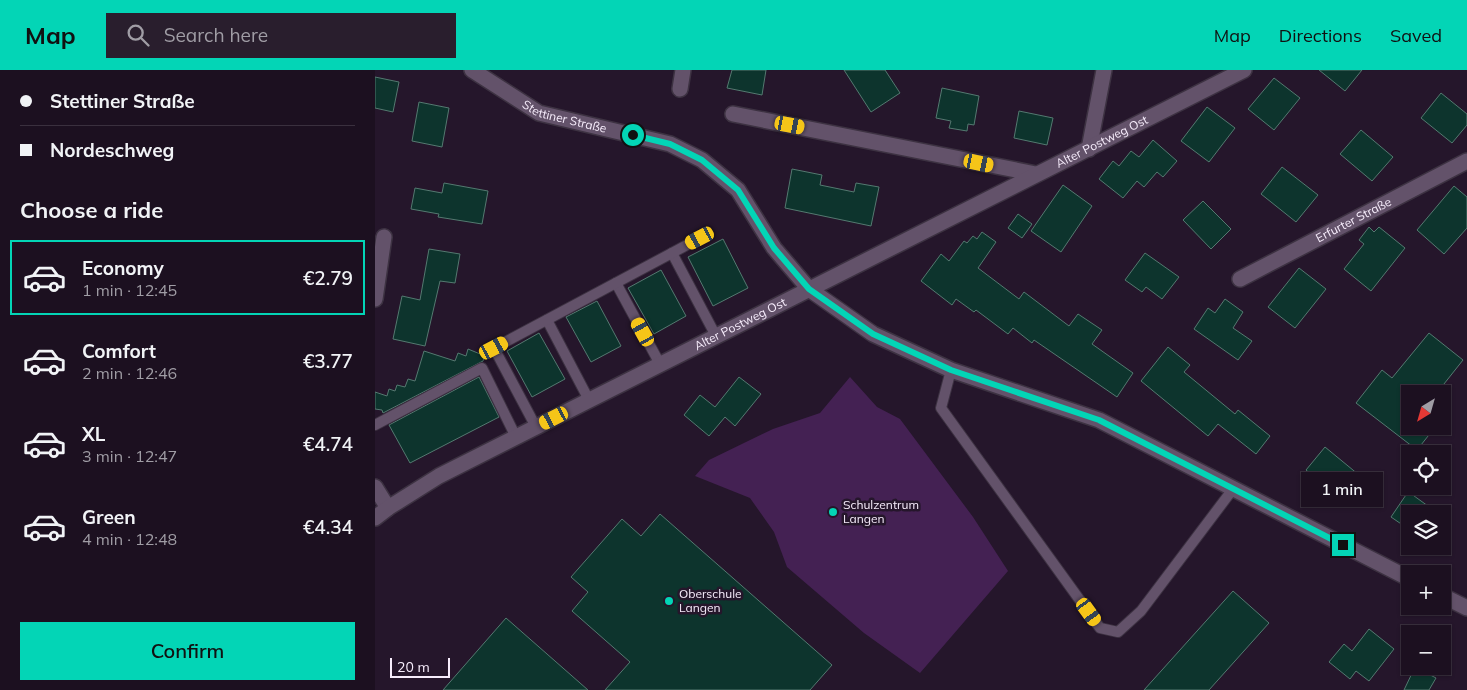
<!DOCTYPE html>
<meta charset="utf-8">
<style>
body{margin:0;font-family:Mulish,sans-serif;background:#291e2d;color:#f1f3f6;height:100vh;display:flex;flex-direction:column;font-size:19px;white-space:nowrap}
*{box-sizing:border-box;margin:0}
p{font-size:16px;color:#a09da5}
.icon{flex:none;width:28px;height:28px;fill:none;stroke:currentColor;stroke-width:2;stroke-linecap:round;stroke-linejoin:round}
.map{position:relative;flex:1;overflow:hidden}
.side{display:flex;flex-direction:column;background:#1c1020;width:375px}
.side>*{flex:none}
.top-card{display:grid;align-content:center;height:110px;padding:0 20px;background:#1c1020}
.needle{width:32px;rotate:217deg}
.tools{position:absolute;left:1026px;top:315px;display:grid;gap:10px}
.tools a{display:grid;place-items:center;width:50px;height:50px;border-radius:0px;background:#1c1020;box-shadow:0 1px 4px #0004,0 0 0 1px #3a303e;font-size:25px}
.scale{position:absolute;left:15px;bottom:12px;width:60px;box-sizing:border-box;padding-left:5px;border:2px solid #f7edfc;border-top:0;font-size:14px;line-height:18px;white-space:nowrap;color:#f7edfc;-webkit-text-stroke:4px #25162b;paint-order:stroke}
.end{position:absolute;width:22px;height:22px;margin:-11px;border:6px solid #03d5b6;background:#111;box-shadow:0 0 0 2px #111}
.from{border-radius:50%}
.bubble{position:absolute;height:35px;border-radius:0px;background:#1c1020;box-shadow:0 1px 4px #0004,0 0 0 1px #3a303e;font-size:16px;font-weight:600;line-height:35px;text-align:center}
.car{position:absolute;width:15px;height:30px;margin:-15px -8px;border-radius:6px;box-shadow:0 0 4px 1px #0007;background:linear-gradient(#f5c518 24%,#345 0 40%,#f5c518 0 76%,#345 0 86%,#f5c518 0)}
.top-card b{display:flex;align-items:center;gap:18px;height:48px;font-size:19px}
.top-card b+b{border-top:1px solid #3a303e}
.top-card i{width:12px;height:12px;background:#f1f3f6}
ul{padding:0;list-style:none}
li{display:flex;align-items:center;gap:15px;height:75px;margin:0 10px 8px;padding:0 10px;border:2px solid transparent;border-radius:0px}
li div{flex:1}
li b{display:block;font-size:19px}
li em{font-style:normal;font-weight:600}
li.selected{border-color:#03d5b6}
li>.icon{width:45px;height:45px;stroke-width:1.5}
h2{padding:0 20px;font-size:22px;line-height:60px}
.primary-button{display:flex;gap:10px;margin-top:auto;padding:10px 20px}
.primary-button a{flex:1;height:58px;border-radius:0px;background:#03d5b6;color:#111;font-size:20px;font-weight:600;line-height:58px;text-align:center}
header{display:flex;align-items:center;gap:30px;box-sizing:border-box;height:70px;padding:0 25px;background:#03d5b6;color:#111}
header strong{font-size:24px}
nav{display:flex;gap:28px;margin-inline-start:auto;font-size:18px}
.search{width:350px;height:45px;background:#291e2d;display:flex;align-items:center;gap:12px;box-sizing:border-box;padding:0 18px;border-radius:0px;color:#a09da5;font-size:19px}
main{display:flex;flex:1;min-height:0}
.map>svg:first-child{display:block}
</style>
<header>
<strong>Map</strong>
<div class="search"><svg class="icon" aria-label="search" viewBox="0 0 24 24"><circle cx="10" cy="10" r="6"/><path d="M15 15l6 6"/></svg>Search here</div>
<nav><a>Map</a><a>Directions</a><a>Saved</a></nav>
</header>
<main>
<section class="side">
<div class="top-card">
<b><i class="from"></i>Stettiner Straße</b>
<b><i></i>Nordeschweg</b>
</div>
<h2>Choose a ride</h2>
<ul>
<li class="selected"><svg class="icon" aria-label="car" viewBox="0 0 24 24"><path d="M5 17H2v-5l4-1 3-4h7l3 4 3 1v5h-3M9 17h6M6 11h13"/><circle cx="7" cy="17" r="2"/><circle cx="17" cy="17" r="2"/></svg><div><b>Economy</b><p>1 min · 12:45</p></div><em>€2.79</em></li>
<li><svg class="icon" aria-label="car" viewBox="0 0 24 24"><path d="M5 17H2v-5l4-1 3-4h7l3 4 3 1v5h-3M9 17h6M6 11h13"/><circle cx="7" cy="17" r="2"/><circle cx="17" cy="17" r="2"/></svg><div><b>Comfort</b><p>2 min · 12:46</p></div><em>€3.77</em></li>
<li><svg class="icon" aria-label="car" viewBox="0 0 24 24"><path d="M5 17H2v-5l4-1 3-4h7l3 4 3 1v5h-3M9 17h6M6 11h13"/><circle cx="7" cy="17" r="2"/><circle cx="17" cy="17" r="2"/></svg><div><b>XL</b><p>3 min · 12:47</p></div><em>€4.74</em></li>
<li><svg class="icon" aria-label="car" viewBox="0 0 24 24"><path d="M5 17H2v-5l4-1 3-4h7l3 4 3 1v5h-3M9 17h6M6 11h13"/><circle cx="7" cy="17" r="2"/><circle cx="17" cy="17" r="2"/></svg><div><b>Green</b><p>4 min · 12:48</p></div><em>€4.34</em></li>
</ul>
<div class="primary-button"><a>Confirm</a></div>
</section>
<div class="map">
<svg width="1092" height="620" viewBox="0 0 1092 620">
<rect width="100%" height="100%" fill="#25162b"/>
<!-- green -->
<polygon fill="#442153" points="475,307 502,337 525,349 598,447 633,501 545,603 489,563 412,497 399,462 375,428 320,406 334,390 398,359 445,343"/>
<!-- building -->
<g fill="#0d342d" stroke="#547970">
<polygon points="357,0 391,0 387,25 352,18"/>
<polygon points="469,0 510,0 525,23 496,42"/>
<polygon points="944,0 987,0 970,21"/>
<polygon points="0,7 24,12 18,42 0,38"/>
<polygon points="899,8 925,28 899,60 873,39"/>
<polygon points="567,18 604,26 599,55 593,54 592,61 574,58 576,51 561,48"/>
<polygon points="1066,23 1092,44 1092,55 1077,73 1046,48"/>
<polygon points="44,32 74,38 67,77 37,71"/>
<polygon points="832,37 860,58 834,92 806,71"/>
<polygon points="644,41 678,48 672,75 639,68"/>
<polygon points="986,60 1018,87 997,111 965,84"/>
<polygon points="778,70 802,91 788,107 782,102 769,117 762,111 748,128 724,109 738,91 744,96 756,81 764,87"/>
<polygon points="907,97 943,125 921,152 886,124"/>
<polygon points="417,99 447,105 445,115 479,122 481,113 504,117 496,156 410,138"/>
<polygon points="69,113 113,121 107,154 63,147 64,144 36,139 40,118 67,123"/>
<polygon points="688,115 717,136 686,182 656,161"/>
<polygon points="1079,116 1092,127 1092,158 1069,184 1042,160"/>
<polygon points="828,131 856,159 836,179 808,150"/>
<polygon points="643,144 657,154 647,168 633,158"/>
<polygon points="994,157 999,162 1004,157 1030,178 996,221 969,199 989,174 984,170"/>
<polygon points="607,162 621,172 603,198 644,229 649,222 694,256 703,244 727,260 717,274 758,303 742,327 659,270 657,273 638,258 633,264 601,240 599,242 581,229 577,235 546,211 566,184 574,191 589,171 592,173 598,166 602,169"/>
<polygon points="348,169 373,218 338,236 313,187"/>
<polygon points="54,179 85,184 80,213 65,211 50,276 18,269 27,226 45,230"/>
<polygon points="770,183 804,207 787,229 771,217 767,222 750,210"/>
<polygon points="924,198 951,219 920,258 893,237"/>
<polygon points="286,200 311,246 279,264 253,218"/>
<polygon points="850,229 868,242 858,258 877,271 863,290 819,259 833,238 840,243"/>
<polygon points="222,231 246,276 216,292 191,247"/>
<polygon points="164,263 190,309 157,327 132,281"/>
<polygon points="1054,263 1088,290 1061,324 1035,324 1035,356 1061,356 1042,380 981,333 1007,300 1017,308"/>
<polygon points="793,277 815,295 809,302 860,344 863,340 895,366 881,384 843,354 833,366 766,311"/>
<polygon points="93,279 110,286 108,291 8,343 7,340 0,339 0,322 12,326 14,319 20,321 22,315 30,317 33,309 40,311 49,281 80,291 83,283 91,286"/>
<polygon points="104,307 124,347 35,393 14,355"/>
<polygon points="364,307 386,324 360,356 350,347 334,366 309,345 325,325 340,337"/>
<polygon points="950,377 984,405 964,428 931,400"/>
<polygon points="1035,419 1035,423 1064,444 1035,444 1035,460 1016,447"/>
<polygon points="285,444 457,595 435,620 230,620 255,592 197,541 213,522 196,507 247,449 266,466"/>
<polygon points="858,521 894,553 834,620 769,620"/>
<polygon points="131,548 213,620 68,620"/>
<polygon points="994,559 1019,579 994,611 981,601 975,609 954,592 969,574 977,581"/>
<polygon points="1040,597 1061,608 1054,620 1029,620"/>
</g>
<g fill="none" stroke-linecap="round" stroke-linejoin="round">
<defs>
<g id="lane">
<polyline points="297,183 341,266"/>
<polyline points="241,213 285,294"/>
<polyline points="172,250 214,330"/>
<polyline points="576,300 566,338 725,558 743,562 766,541 858,419"/>
<polyline points="0,355 107,298 141,367"/>
<polyline points="161,357 119,278 325,168"/>
</g>
<g id="street">
<path id="s1" d="M97,0L164,43L295,74L327,90L363,120L399,178L434,219L498,264L576,300L724,350L1035,509"/>
<polyline points="305,19 308,0"/>
<polyline points="358,44 661,104"/>
<polyline points="714,79 729,0"/>
<path id="s2" d="M865,209L1092,91"/>
<polyline points="0,229 9,167"/>
<polyline points="0,417 13,438"/>
<path id="s3" d="M0,448L13,438L64,406L869,0"/>
<polyline points="1068,526 1092,538"/>
</g>
</defs>
<!-- lane casing -->
<use href="#lane" stroke="#3d3242" stroke-width="12"/>
<!-- street casing -->
<use href="#street" stroke="#3d3242" stroke-width="18"/>
<!-- lane -->
<use href="#lane" stroke="#63526a" stroke-width="10"/>
<!-- street -->
<use href="#street" stroke="#63526a" stroke-width="15"/>
</g>
<g fill="none" stroke-linecap="round" stroke-linejoin="round">
<!-- route -->
<polyline stroke="#03d5b6" stroke-width="6" points="258,65 295,74 327,90 363,120 399,178 434,219 498,264 576,300 724,350 968,475"/>
</g>
<!-- markers -->
<g fill="#03d5b6" stroke="#25162b" stroke-width="2">
<circle cx="458" cy="442" r="5"/>
<circle cx="294" cy="531" r="5"/>
</g>
<g text-anchor="middle" stroke-width="5" stroke-linejoin="round" paint-order="stroke">
<!-- street labels -->
<g font-size="12" fill="#f7edfc" stroke="#25162b">
<text dy="4" stroke="none"><textPath href="#s1" startOffset="105">Stettiner Straße</textPath></text>
<text dy="4" stroke="none"><textPath href="#s3" startOffset="819">Alter Postweg Ost</textPath></text>
<text dy="4" stroke="none"><textPath href="#s2" startOffset="128">Erfurter Straße</textPath></text>
<text dy="4" stroke="none"><textPath href="#s3" startOffset="414">Alter Postweg Ost</textPath></text>
</g>
<!-- poi labels -->
<g font-size="12" fill="#f7edfc" stroke="#25162b" text-anchor="start">
<text x="468" y="439">Schulzentrum<tspan x="468" dy="14">Langen</tspan></text>
<text x="304" y="528">Oberschule<tspan x="304" dy="14">Langen</tspan></text>
</g>
</g>
</svg>
<div class="tools">
<a><svg class="needle" viewBox="-14 -14 28 28"><path d="M0-13l5 13h-10z" fill="#e53935"/><path d="M0 13l5-13h-10z" fill="#a09da5"/></svg></a>
<a><svg class="icon" aria-label="locate" viewBox="0 0 24 24"><circle cx="12" cy="12" r="6"/><path d="M12 2v4M12 18v4M2 12h4M18 12h4"/></svg></a>
<a><svg class="icon" aria-label="layers" viewBox="0 0 24 24"><path d="M12 4l9 5-9 5-9-5zM3 14l9 5 9-5"/></svg></a>
<a>+</a>
<a>−</a>
</div>
<div class="scale">20 m</div>
<i class="end from" style="left:258px;top:65px"></i>
<i class="end" style="left:968px;top:475px"></i>
<div class="bubble" style="left:926px;top:402px;width:82px">1 min</div>
<i class="car" style="left:415px;top:55px;rotate:101deg"></i>
<i class="car" style="left:604px;top:93px;rotate:102deg"></i>
<i class="car" style="left:325px;top:168px;rotate:242deg"></i>
<i class="car" style="left:268px;top:262px;rotate:331deg"></i>
<i class="car" style="left:119px;top:278px;rotate:62deg"></i>
<i class="car" style="left:179px;top:348px;rotate:243deg"></i>
<i class="car" style="left:714px;top:542px;rotate:144deg"></i>
</div>
</main>
